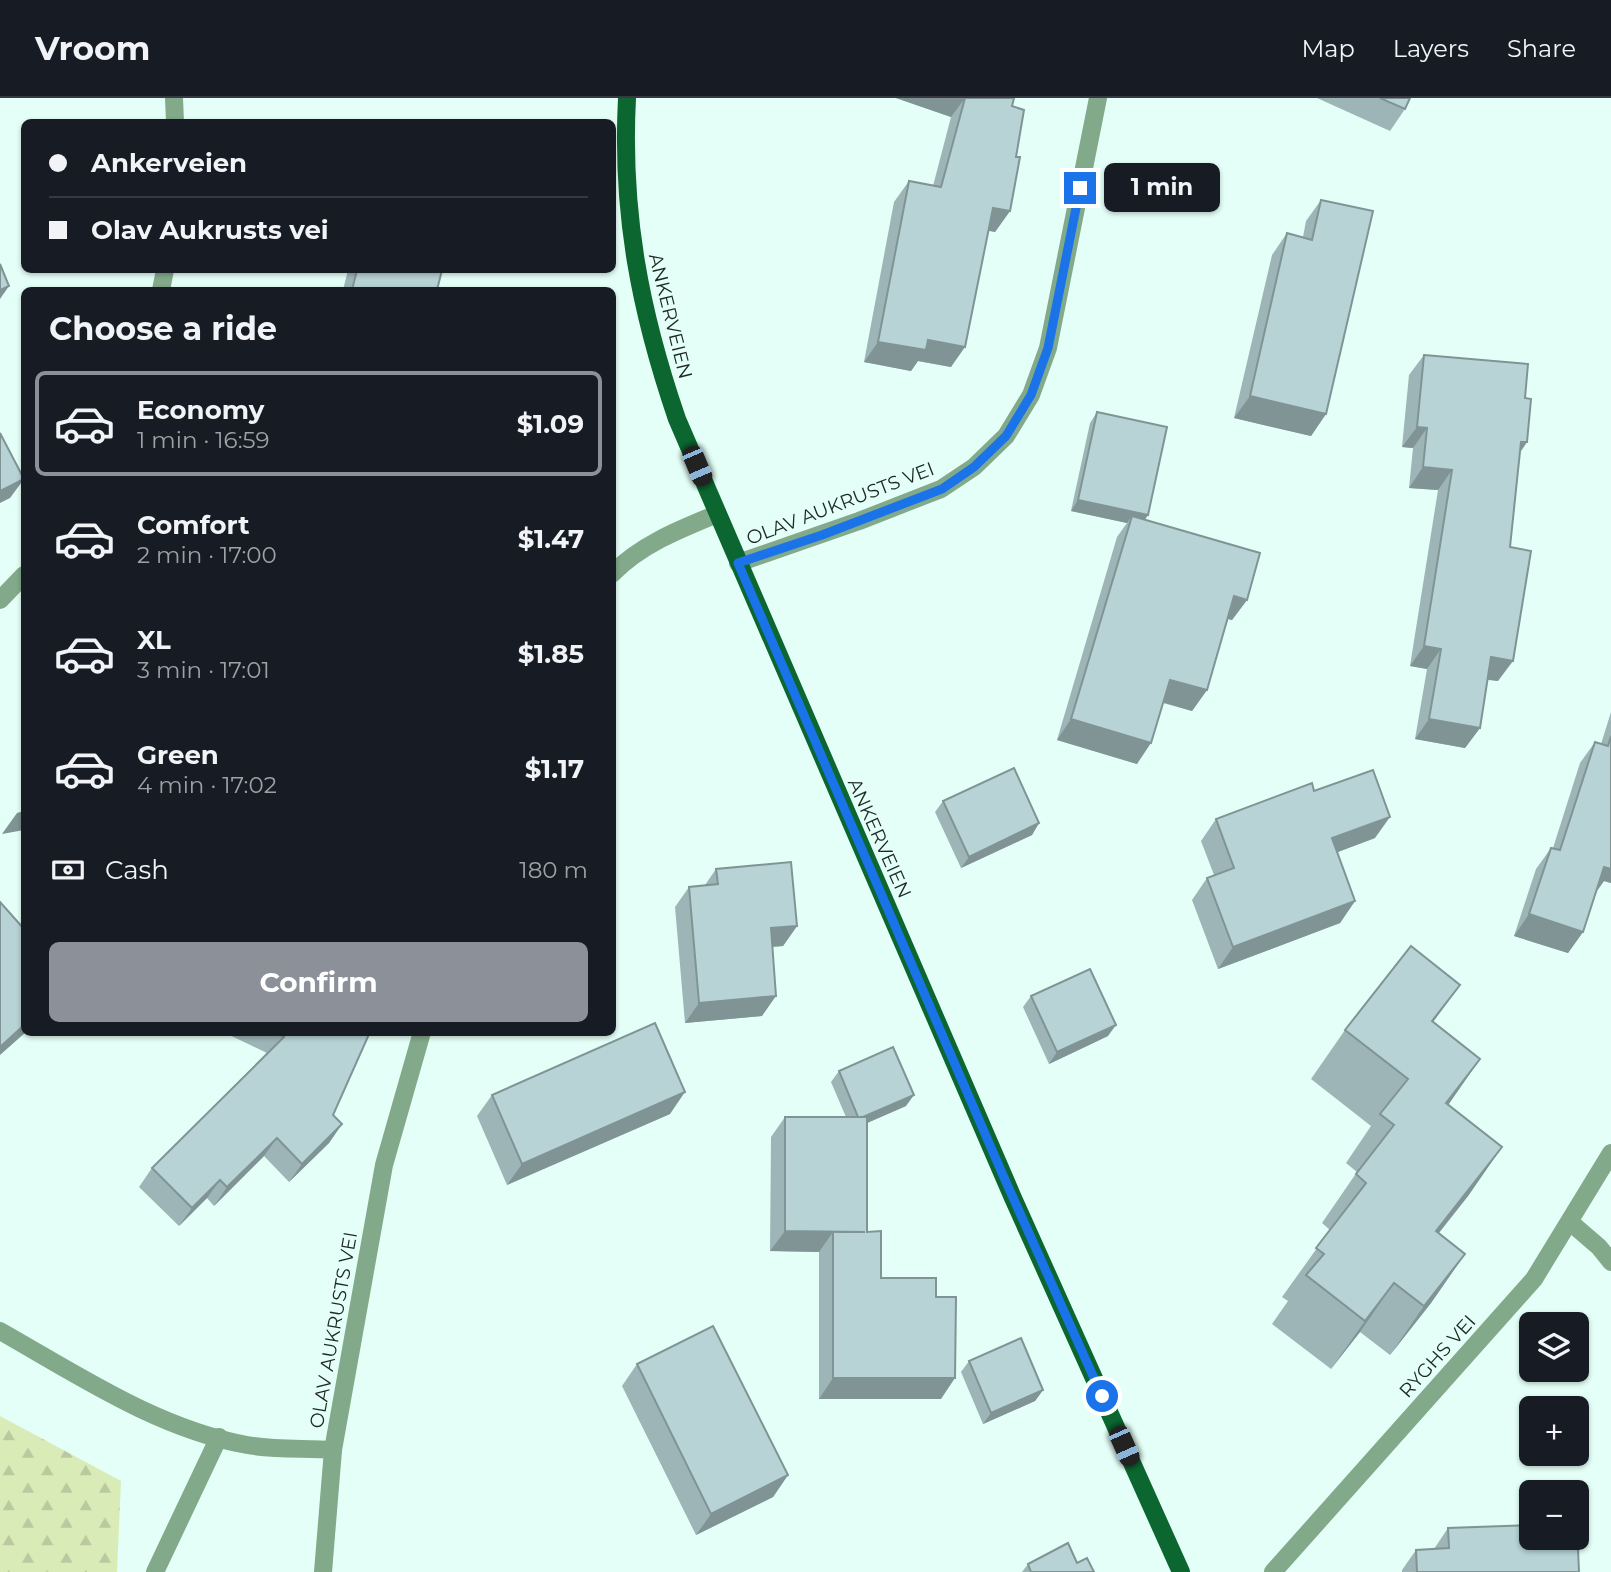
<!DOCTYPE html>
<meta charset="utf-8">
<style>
body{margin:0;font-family:Montserrat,sans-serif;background:#20242c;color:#f1f3f6;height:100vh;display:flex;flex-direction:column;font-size:26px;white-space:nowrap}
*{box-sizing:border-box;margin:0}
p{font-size:23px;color:#9ea1a6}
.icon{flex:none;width:38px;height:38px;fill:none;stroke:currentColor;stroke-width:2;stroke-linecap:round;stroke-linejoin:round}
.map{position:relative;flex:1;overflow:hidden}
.details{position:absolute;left:21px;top:189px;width:595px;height:749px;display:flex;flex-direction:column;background:#171b24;border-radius:10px;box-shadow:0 2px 5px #0004}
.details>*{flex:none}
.banner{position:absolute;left:21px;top:21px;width:595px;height:154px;border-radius:10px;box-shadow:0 2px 5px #0004;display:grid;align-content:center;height:154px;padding:0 28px;background:#171b24}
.tools{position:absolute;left:1519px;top:1214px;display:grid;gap:14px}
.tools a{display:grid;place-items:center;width:70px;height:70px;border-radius:10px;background:#171b24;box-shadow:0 2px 5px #0004;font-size:35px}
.end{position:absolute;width:32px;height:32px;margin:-16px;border:9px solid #1a73e8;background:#fff;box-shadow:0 0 0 4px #fff}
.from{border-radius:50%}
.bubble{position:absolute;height:49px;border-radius:10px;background:#171b24;box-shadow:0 2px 5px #0004;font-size:23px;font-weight:700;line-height:49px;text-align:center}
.car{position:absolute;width:21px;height:42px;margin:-21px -10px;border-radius:9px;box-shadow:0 0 5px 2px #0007;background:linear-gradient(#222 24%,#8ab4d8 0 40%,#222 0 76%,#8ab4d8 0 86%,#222 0)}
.banner b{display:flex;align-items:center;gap:24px;height:66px;font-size:26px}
.banner b+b{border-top:2px solid #363941}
.banner i{width:18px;height:18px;background:#f1f3f6}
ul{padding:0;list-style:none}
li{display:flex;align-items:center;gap:21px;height:105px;margin:0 14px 10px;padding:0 14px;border:4px solid transparent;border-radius:10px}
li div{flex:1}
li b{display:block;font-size:26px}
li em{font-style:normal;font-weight:700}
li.active{border-color:#8c9099}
li>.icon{width:63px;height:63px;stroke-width:1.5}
h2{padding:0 28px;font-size:32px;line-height:84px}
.pay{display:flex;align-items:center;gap:18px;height:77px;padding:0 28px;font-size:26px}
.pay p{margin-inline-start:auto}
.cta{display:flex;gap:14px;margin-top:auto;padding:14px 28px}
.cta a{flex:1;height:80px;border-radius:10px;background:#8c9099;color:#fff;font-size:28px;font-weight:700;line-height:80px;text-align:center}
header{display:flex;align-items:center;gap:42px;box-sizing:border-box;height:98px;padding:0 35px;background:#171b24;border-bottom:2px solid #363941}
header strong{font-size:33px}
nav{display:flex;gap:38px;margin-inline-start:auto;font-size:24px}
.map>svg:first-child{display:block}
</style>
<header>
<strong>Vroom</strong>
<nav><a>Map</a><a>Layers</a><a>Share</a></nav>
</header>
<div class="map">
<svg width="1611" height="1474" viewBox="0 0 1611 1474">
<defs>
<pattern id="forest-firs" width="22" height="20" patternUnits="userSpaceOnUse" patternTransform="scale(1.75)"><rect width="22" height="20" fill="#d9ecb8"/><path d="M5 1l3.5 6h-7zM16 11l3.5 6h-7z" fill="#baca9e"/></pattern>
</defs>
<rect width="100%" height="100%" fill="#e4fff7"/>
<!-- forest -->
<polygon fill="url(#forest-firs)" points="0,1318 121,1383 117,1474 0,1474"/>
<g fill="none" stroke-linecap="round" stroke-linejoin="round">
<!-- minor -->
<g stroke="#82a98a" stroke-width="18">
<polyline points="174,0 175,24"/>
<polyline points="161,192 165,172"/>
<polyline points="738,465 859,423 941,391 974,369 1006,338 1031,297 1048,250 1098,0"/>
<path d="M612,476C640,447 680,431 717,416"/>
<polyline points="0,502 24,477"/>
<polyline points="1570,1124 1599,1149 1611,1164"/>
<path d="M0,1233C78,1277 158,1331 247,1347C275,1352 305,1350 333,1352"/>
<polyline points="155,1474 219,1339"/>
<polyline points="323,1474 333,1352 384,1067 422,934"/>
<polyline points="1273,1474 1534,1181 1611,1055"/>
</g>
<!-- major -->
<path stroke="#0b672f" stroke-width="18" d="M627,0C621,115 640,213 677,321L1013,1100L1181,1474"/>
</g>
<!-- wall -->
<g fill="#9db5b7">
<polygon points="896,0 1014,0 1012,8 1016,59 1010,113 995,134 988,132 951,269 918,263 911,273 864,264 894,104 909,83 933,88 951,19"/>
<polygon points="1317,0 1410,0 1405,11 1390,33"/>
<polygon points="1321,102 1326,316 1311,338 1234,320 1272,157 1287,135 1303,139 1306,123"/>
<polygon points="348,172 442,172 437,192 343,192"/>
<polygon points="1424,257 1525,300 1527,344 1520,354 1510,449 1498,583 1488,582 1480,630 1465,650 1415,641 1427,571 1410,568 1438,392 1409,390 1413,350 1402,349 1409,277"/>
<polygon points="1097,314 1145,422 1247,502 1232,522 1228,521 1207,592 1192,613 1163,605 1137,666 1057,642 1117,439 1127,425 1071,413 1090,325"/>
<polygon points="1611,614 1611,785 1604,783 1596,793 1583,834 1568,855 1514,838 1536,771 1551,750 1553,750 1580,665 1595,644 1601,646"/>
<polygon points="1314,693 1375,740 1337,754 1355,803 1340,825 1218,871 1192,802 1207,780 1214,777 1201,743 1216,721"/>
<polygon points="943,703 1039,725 1032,737 961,770 935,714"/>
<polygon points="716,771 797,828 783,848 772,849 762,918 685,925 675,809 689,789 705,787"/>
<polygon points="1460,887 1433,924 1480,961 1448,1007 1502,1049 1468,1098 1439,1135 1465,1156 1431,1205 1390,1257 1360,1234 1331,1271 1272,1226 1288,1203 1282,1199 1330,1132 1322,1125 1357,1074 1346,1065 1371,1028 1311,981 1345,932"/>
<polygon points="1031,898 1108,938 1049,966 1023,909"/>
<polygon points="223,934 370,934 333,1017 342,1026 329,1045 289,1084 264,1058 214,1108 207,1100 179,1128 139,1089 152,1070 267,955"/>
<polygon points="839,973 906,1008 867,1025 867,1134 881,1180 936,1199 941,1301 819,1301 819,1154 770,1153 771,1039 785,1019 846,1019 831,984"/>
<polygon points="492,997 670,1016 507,1087 477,1018"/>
<polygon points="969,1263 1043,1292 1035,1303 983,1326 961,1274"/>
<polygon points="637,1266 788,1377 773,1399 696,1437 622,1288"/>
<polygon points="1448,1430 1579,1474 1402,1474 1402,1472 1416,1452 1434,1451"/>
<polygon points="1077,1465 1094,1474 1022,1474 1028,1466"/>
</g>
<!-- shaded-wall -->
<g fill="#809495">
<polygon points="896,0 965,0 951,19"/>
<polygon points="993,110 1010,113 995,134 978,131"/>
<polygon points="9,188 0,201 0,192"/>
<polygon points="928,242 965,249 951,269 918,263 911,273 864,264 878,244"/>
<polygon points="1250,298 1326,316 1311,338 1234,320"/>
<polygon points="1417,329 1427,330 1413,350 1402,349"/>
<polygon points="1521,344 1527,344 1513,365"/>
<polygon points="1423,369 1452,372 1438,392 1409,390"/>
<polygon points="24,381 10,400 0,405 0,393"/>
<polygon points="1078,402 1148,417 1141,428 1132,418 1127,425 1071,413"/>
<polygon points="1234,498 1247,502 1232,522 1220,519"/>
<polygon points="1424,548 1441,551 1427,571 1410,568"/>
<polygon points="1491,559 1513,563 1498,583 1477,580"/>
<polygon points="1170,582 1207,592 1192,613 1155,602"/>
<polygon points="1071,621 1151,645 1137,666 1057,642"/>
<polygon points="1429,621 1480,630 1465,650 1415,641"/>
<polygon points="24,713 24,732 2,736 17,715"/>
<polygon points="1390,719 1375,740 1317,762 1332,740"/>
<polygon points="1039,725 1032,737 961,770 969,759"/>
<polygon points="1611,766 1611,785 1604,783 1597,793 1604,769"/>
<polygon points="1355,803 1340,825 1218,871 1233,849"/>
<polygon points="1529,816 1583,834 1568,855 1514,838"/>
<polygon points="797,828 783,848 757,850 771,830"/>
<polygon points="1460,887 1425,935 1432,923"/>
<polygon points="776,898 762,918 685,925 699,905"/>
<polygon points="24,927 24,934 26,934 0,957 0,949"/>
<polygon points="1116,927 1108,938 1049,966 1057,954"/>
<polygon points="1480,961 1446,1010 1446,1005"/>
<polygon points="685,994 670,1016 507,1087 522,1066"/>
<polygon points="914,997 906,1008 851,1032 859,1021"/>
<polygon points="342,1026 329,1045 289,1084 302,1066"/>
<polygon points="277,1040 264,1058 214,1108 227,1089"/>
<polygon points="1502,1049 1468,1098 1402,1181 1436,1133"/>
<polygon points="220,1082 207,1100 179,1128 192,1110"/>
<polygon points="785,1133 865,1134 833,1134 819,1154 770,1153"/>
<polygon points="1465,1156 1431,1205 1390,1257 1424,1208"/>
<polygon points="1394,1185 1360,1234 1331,1271 1365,1223"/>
<polygon points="833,1280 955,1280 941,1301 819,1301"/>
<polygon points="1043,1292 1035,1303 983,1326 991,1315"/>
<polygon points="788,1377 773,1399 696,1437 711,1416"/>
</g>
<!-- building -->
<g fill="#b7d3d5" stroke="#809495" stroke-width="2">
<polygon points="965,0 1014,0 1012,8 1024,12 1016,59 1020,59 1010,113 993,110 965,249 928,242 926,252 878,244 909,83 941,89"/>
<polygon points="1380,0 1410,0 1405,11"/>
<polygon points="1321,102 1373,113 1326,316 1250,298 1287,135 1312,142"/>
<polygon points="0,166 9,188 0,192"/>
<polygon points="357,172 442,172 437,192 352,192"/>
<polygon points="1424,257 1528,266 1525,300 1531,301 1527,344 1521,344 1510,449 1531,453 1513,563 1491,559 1480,630 1429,621 1441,551 1424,548 1452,372 1423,369 1427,330 1417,329"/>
<polygon points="1097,314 1167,329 1148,417 1078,402"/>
<polygon points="0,335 24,381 0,393"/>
<polygon points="1132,418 1260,455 1247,502 1234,498 1207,592 1170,582 1151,645 1071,621"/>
<polygon points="1611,638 1611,771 1604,769 1583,834 1529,816 1551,750 1560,752 1595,644 1608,648"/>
<polygon points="1014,670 1039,725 969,759 943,703"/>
<polygon points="1373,672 1390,719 1332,740 1355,803 1233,849 1207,780 1234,770 1216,721 1312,685 1314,693"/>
<polygon points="791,764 797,828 771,830 776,898 699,905 689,789 718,786 716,771"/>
<polygon points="0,804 24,831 24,927 0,949"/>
<polygon points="1411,848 1460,887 1432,923 1480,961 1446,1005 1502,1049 1436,1133 1465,1156 1424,1208 1394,1185 1365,1223 1306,1177 1324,1156 1316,1150 1366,1085 1356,1076 1394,1027 1380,1016 1408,981 1345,932"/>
<polygon points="1090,871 1116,927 1057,954 1031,898"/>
<polygon points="655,925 685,994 522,1066 492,997"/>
<polygon points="276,934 370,934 333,1017 342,1026 302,1066 277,1040 227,1089 220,1082 192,1110 152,1070 284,939"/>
<polygon points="893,949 914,997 863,1019 858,1019 839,973"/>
<polygon points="785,1019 867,1019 867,1134 881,1133 881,1180 936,1180 936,1199 956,1199 955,1280 833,1280 833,1134 865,1134 785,1133"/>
<polygon points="713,1228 788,1377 711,1416 637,1266"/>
<polygon points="1021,1240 1043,1292 991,1315 969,1263"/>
<polygon points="1577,1426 1579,1474 1417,1474 1416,1452 1449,1450 1448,1430 1531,1427 1531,1440 1577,1440"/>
<polygon points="1068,1445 1077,1465 1087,1460 1094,1474 1031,1474 1028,1466"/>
</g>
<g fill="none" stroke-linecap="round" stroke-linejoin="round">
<!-- route -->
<polyline stroke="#1a73e8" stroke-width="9" points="1080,90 1048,250 1031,297 1006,338 974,369 942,391 822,437 738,465 1002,1075 1102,1298"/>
</g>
<g text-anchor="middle" stroke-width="7" stroke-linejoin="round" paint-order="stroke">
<!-- street labels -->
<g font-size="19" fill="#1d2724" stroke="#e4fff7">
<text transform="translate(671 218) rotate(76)" y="7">ANKERVEIEN</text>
<text transform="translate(840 405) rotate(-21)" y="7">OLAV AUKRUSTS VEI</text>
<text transform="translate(880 740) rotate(66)" y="7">ANKERVEIEN</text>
<text transform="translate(333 1232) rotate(-80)" y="7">OLAV AUKRUSTS VEI</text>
<text transform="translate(1437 1258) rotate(-48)" y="7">RYGHS VEI</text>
</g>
</g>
</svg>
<div class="tools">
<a><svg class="icon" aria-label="layers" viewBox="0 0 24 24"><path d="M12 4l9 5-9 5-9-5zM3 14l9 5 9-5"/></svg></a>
<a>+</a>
<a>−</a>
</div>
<i class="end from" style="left:1102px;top:1298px"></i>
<i class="end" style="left:1080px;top:90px"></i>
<div class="bubble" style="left:1104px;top:65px;width:116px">1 min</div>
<i class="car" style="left:697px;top:368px;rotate:157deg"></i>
<i class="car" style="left:1124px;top:1348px;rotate:156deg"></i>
<div class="banner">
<b><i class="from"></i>Ankerveien</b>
<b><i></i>Olav Aukrusts vei</b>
</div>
<section class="details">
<h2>Choose a ride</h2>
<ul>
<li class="active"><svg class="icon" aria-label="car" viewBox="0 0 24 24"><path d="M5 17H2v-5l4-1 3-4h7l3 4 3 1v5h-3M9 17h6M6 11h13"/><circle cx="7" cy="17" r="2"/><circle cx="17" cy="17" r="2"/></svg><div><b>Economy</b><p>1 min · 16:59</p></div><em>$1.09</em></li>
<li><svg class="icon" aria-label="car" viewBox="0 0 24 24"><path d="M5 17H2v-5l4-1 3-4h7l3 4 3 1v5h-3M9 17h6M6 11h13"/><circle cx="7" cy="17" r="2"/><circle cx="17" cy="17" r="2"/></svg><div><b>Comfort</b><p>2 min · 17:00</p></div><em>$1.47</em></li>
<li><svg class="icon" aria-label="car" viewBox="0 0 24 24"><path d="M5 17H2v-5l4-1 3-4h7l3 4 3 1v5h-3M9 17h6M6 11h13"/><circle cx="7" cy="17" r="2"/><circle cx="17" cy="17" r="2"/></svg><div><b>XL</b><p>3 min · 17:01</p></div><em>$1.85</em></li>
<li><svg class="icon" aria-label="car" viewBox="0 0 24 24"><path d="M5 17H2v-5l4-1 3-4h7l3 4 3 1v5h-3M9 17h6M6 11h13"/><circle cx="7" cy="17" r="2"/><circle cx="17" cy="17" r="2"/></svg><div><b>Green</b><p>4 min · 17:02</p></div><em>$1.17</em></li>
</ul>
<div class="pay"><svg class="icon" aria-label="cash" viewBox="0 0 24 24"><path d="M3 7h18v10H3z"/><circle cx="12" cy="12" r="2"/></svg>Cash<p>180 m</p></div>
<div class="cta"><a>Confirm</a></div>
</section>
</div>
